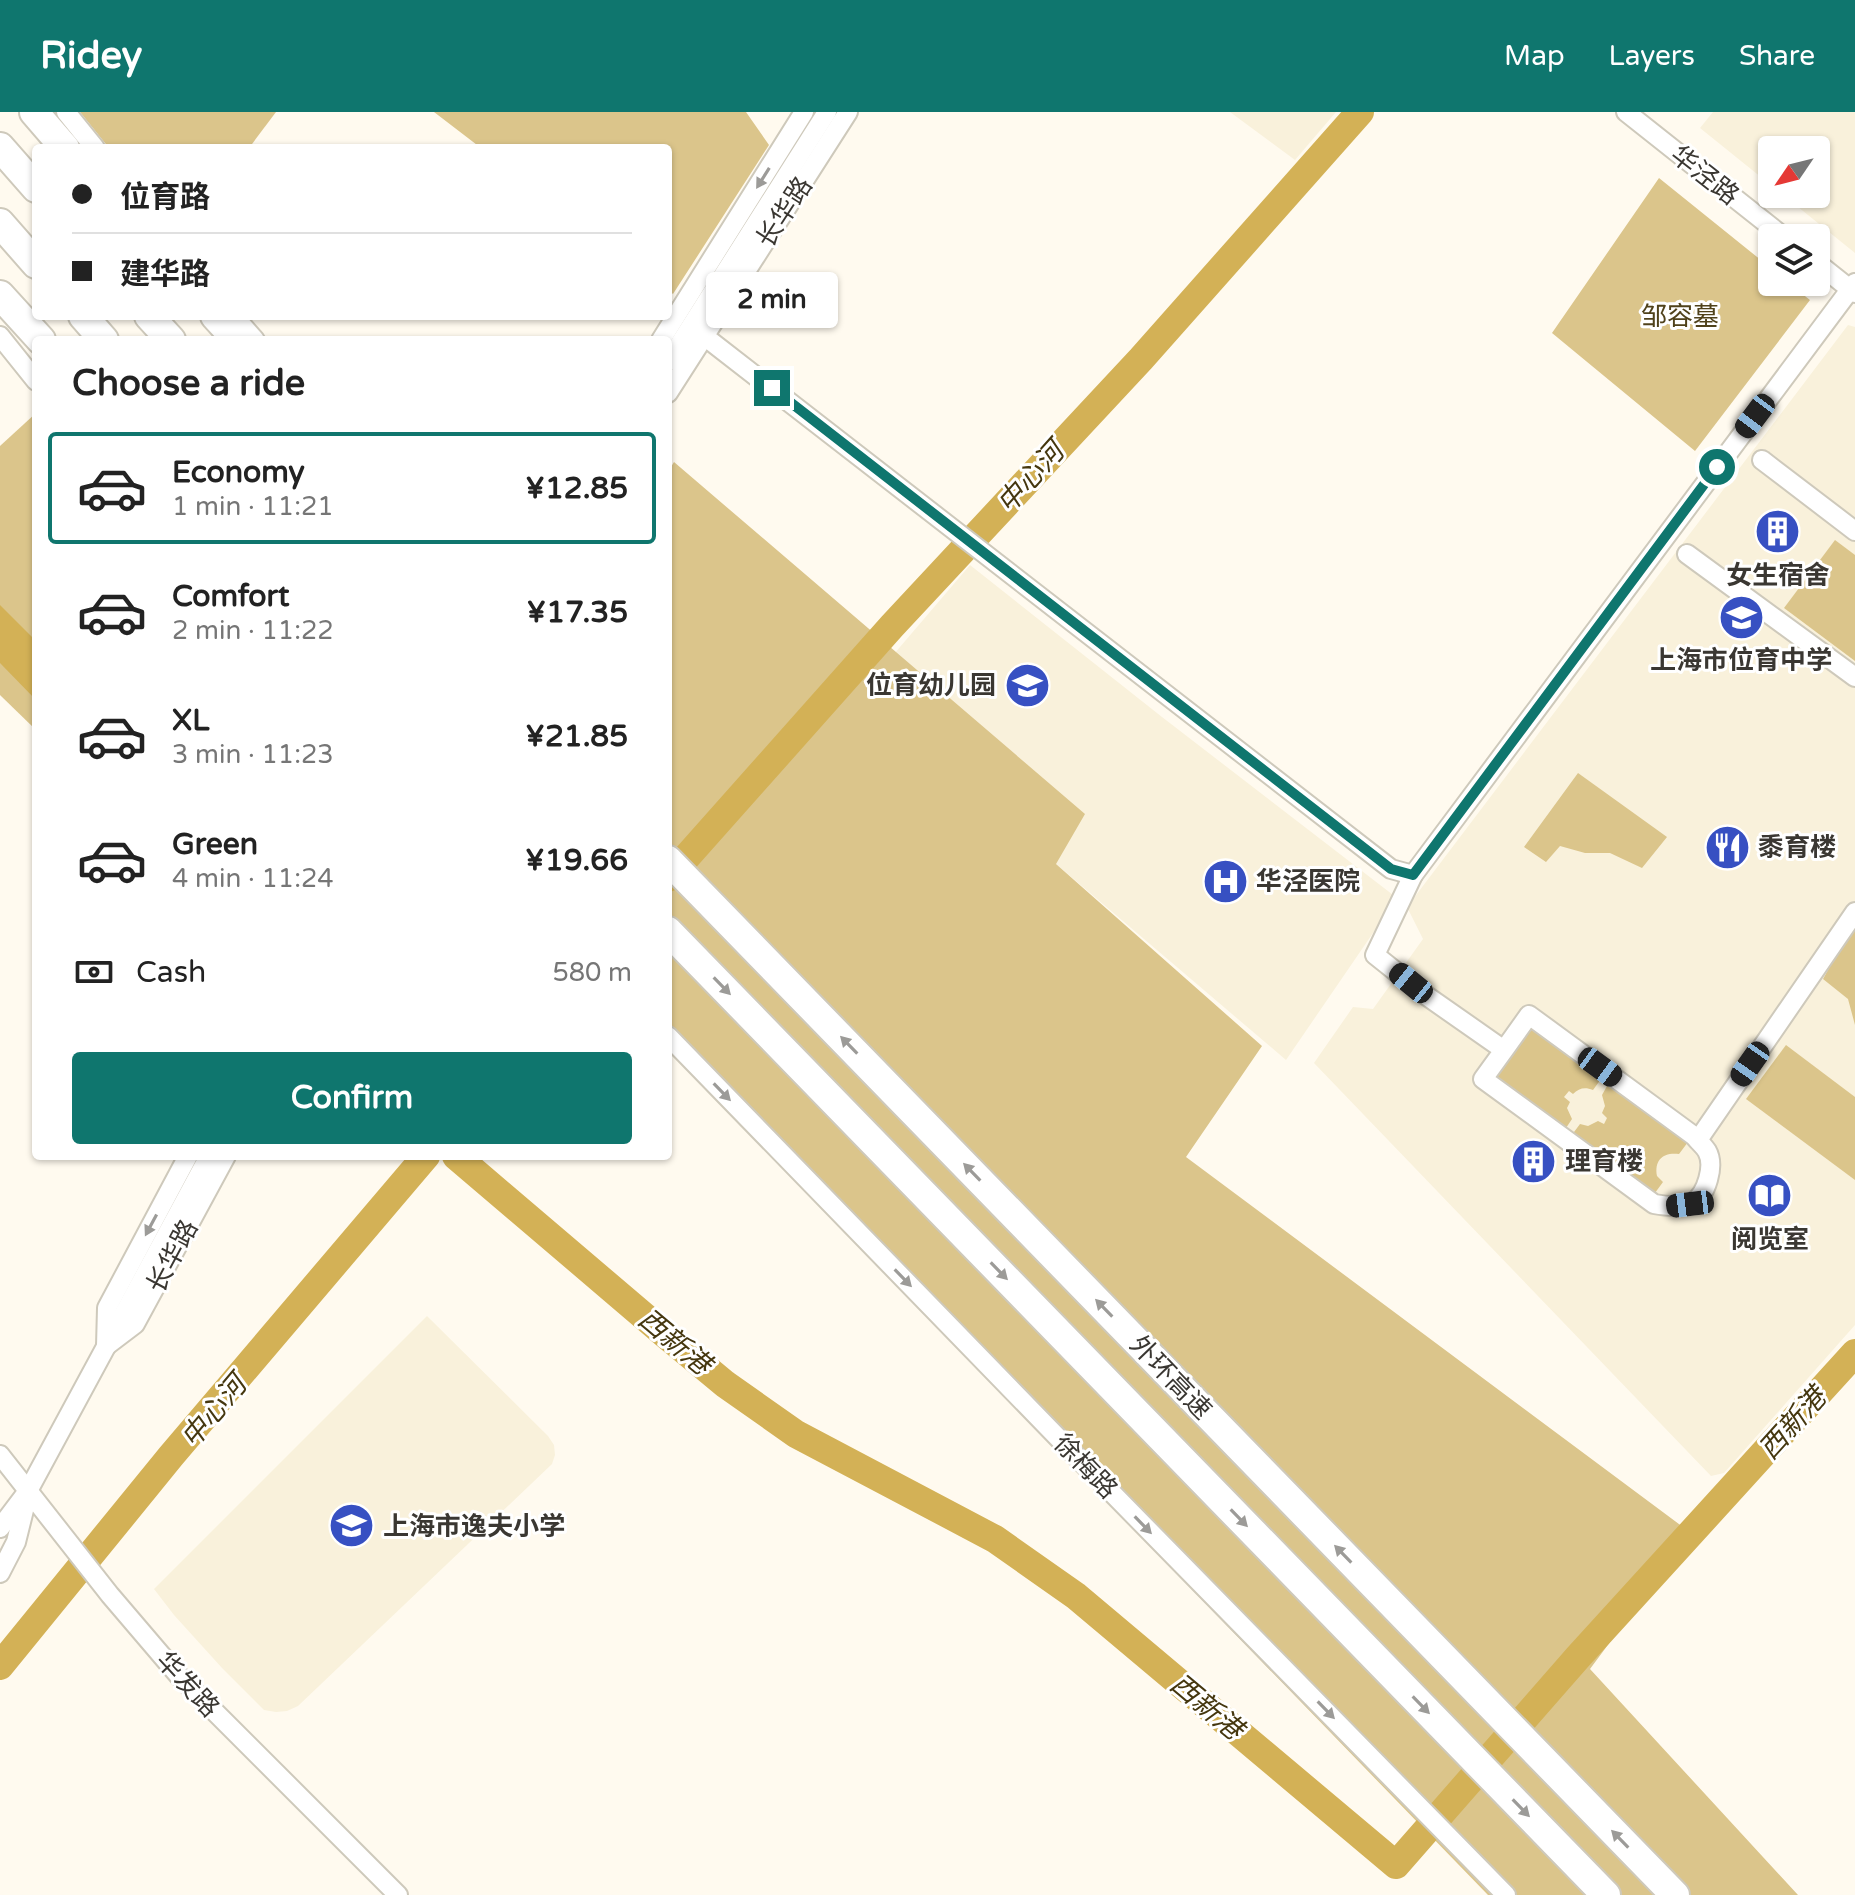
<!DOCTYPE html>
<meta charset="utf-8">
<style>
body{margin:0;font-family:"Varela Round","Noto Sans SC",sans-serif;background:#f2f2f2;color:#222;height:100vh;display:flex;flex-direction:column;font-size:30px;white-space:nowrap}
*{box-sizing:border-box;margin:0}
p{font-size:26px;color:#767676}
.icon{flex:none;width:44px;height:44px;fill:none;stroke:currentColor;stroke-width:2;stroke-linecap:round;stroke-linejoin:round}
.map{position:relative;flex:1;overflow:hidden}
.sheet{position:absolute;left:32px;top:224px;width:640px;height:824px;display:flex;flex-direction:column;background:#fff;border-radius:8px;box-shadow:0 2px 6px #0004}
.sheet>*{flex:none}
.guide{position:absolute;left:32px;top:32px;width:640px;height:176px;border-radius:8px;box-shadow:0 2px 6px #0004;display:grid;align-content:center;height:176px;padding:0 40px;background:#fff}
.needle{width:52px;rotate:235deg}
.controls{position:absolute;left:1758px;top:24px;display:grid;gap:16px}
.controls a{display:grid;place-items:center;width:72px;height:72px;border-radius:8px;background:#fff;box-shadow:0 2px 6px #0004;font-size:40px}
.end{position:absolute;width:36px;height:36px;margin:-18px;border:10px solid #0f766e;background:#fff;box-shadow:0 0 0 4px #fff}
.from{border-radius:50%}
.bubble{position:absolute;height:56px;border-radius:8px;background:#fff;box-shadow:0 2px 6px #0004;font-size:26px;font-weight:700;line-height:56px;text-align:center}
.car{position:absolute;width:24px;height:48px;margin:-24px -12px;border-radius:10px;box-shadow:0 0 6px 2px #0007;background:linear-gradient(#222 24%,#8ab4d8 0 40%,#222 0 76%,#8ab4d8 0 86%,#222 0)}
.guide b{display:flex;align-items:center;gap:28px;height:76px;font-size:30px}
.guide b+b{border-top:2px solid #e0e0e0}
.guide i{width:20px;height:20px;background:#222}
ul{padding:0;list-style:none}
li{display:flex;align-items:center;gap:24px;height:112px;margin:0 16px 12px;padding:0 24px;border:4px solid transparent;border-radius:8px}
li div{flex:1}
li b{display:block;font-size:30px}
li em{font-style:normal;font-weight:700}
li.selected{border-color:#0f766e}
li>.icon{width:72px;height:72px;stroke-width:1.5}
h2{padding:0 40px;font-size:36px;line-height:96px}
.pay{display:flex;align-items:center;gap:20px;height:88px;padding:0 40px;font-size:30px}
.pay p{margin-inline-start:auto}
.primary-button{display:flex;gap:16px;margin-top:auto;padding:16px 40px}
.primary-button a{flex:1;height:92px;border-radius:8px;background:#0f766e;color:#fff;font-size:32px;font-weight:700;line-height:92px;text-align:center}
header{display:flex;align-items:center;gap:48px;box-sizing:border-box;height:112px;padding:0 40px;background:#0f766e;color:#fff}
header strong{font-size:38px}
nav{display:flex;gap:44px;margin-inline-start:auto;font-size:28px}
.map>svg:first-child{display:block}
</style>
<header>
<strong>Ridey</strong>
<nav><a>Map</a><a>Layers</a><a>Share</a></nav>
</header>
<div class="map">
<svg width="1855" height="1783" viewBox="0 0 1855 1783">
<rect width="100%" height="100%" fill="#fffaef"/>
<!-- built -->
<g fill="#f9f1db">
<polygon points="1230,0 1336,0 1295,48"/>
<polygon points="1713,0 1855,0 1855,141 1782,82 1816,82 1816,38 1772,38 1772,74 1700,16"/>
<polygon points="1848,213 1855,215 1855,1213 1724,1361 1711,1364 1314,951 1353,895 1373,897 1423,827 1407,795"/>
<polygon points="970,453 1162,605 1397,786 1286,948 1056,752 894,542"/>
<polygon points="427,1204 548,1324 554,1333 555,1343 552,1352 298,1594 287,1599 276,1600 264,1598 222,1556 174,1503 154,1477"/>
</g>
<!-- green -->
<g fill="#dbc58b">
<polygon points="80,0 276,0 249,36 109,36"/>
<polygon points="434,0 746,0 769,33 673,182 668,178 668,36 481,36"/>
<polygon points="1659,66 1772,157 1772,170 1787,170 1810,188 1695,339 1552,221"/>
<polygon points="36,301 36,618 0,583 0,334"/>
<polygon points="674,350 1085,702 1056,752 1262,934 1186,1045 1691,1421 1590,1557 1798,1783 1488,1783 668,937 668,360"/>
<polygon points="1835,428 1855,443 1855,549 1784,496"/>
<polygon points="1578,661 1667,725 1642,756 1610,741 1585,741 1560,734 1546,750 1524,735"/>
<polygon points="1855,817 1855,913 1848,887 1823,867 1838,840"/>
<path d="M1533,917L1601,967L1593,978C1585,975 1579,976 1573,982L1569,979L1564,985L1570,990L1567,996L1572,1007L1564,1019L1495,966L1530,918Z"/>
<polygon points="1786,933 1855,985 1855,1068 1746,987"/>
<path d="M1611,973L1688,1030L1679,1042C1663,1040 1654,1048 1657,1064L1663,1070L1652,1085L1571,1024L1580,1012L1588,1014L1598,1009L1604,1012L1607,1006L1602,1001L1605,994L1602,983L1607,974Z"/>
</g>
<!-- water -->
<polygon fill="#d3b156" points="0,493 36,529 36,588 0,551"/>
<g fill="none" stroke-linecap="round" stroke-linejoin="round">
<!-- river -->
<g stroke="#d3b156" stroke-width="28">
<polyline points="668,766 892,514 1141,247 1360,0"/>
<polyline points="456,1044 666,1223 725,1272 796,1322 995,1427 1076,1484 1396,1753 1578,1545 1855,1241"/>
<polyline points="0,1554 171,1344 426,1044"/>
</g>
<defs>
<g id="minor">
<polyline points="66,0 95,36"/>
<polyline points="1626,0 1785,126"/>
<polyline points="1816,150 1855,181"/>
<polyline points="234,204 255,228"/>
<polyline points="0,224 36,269"/>
<polyline points="704,224 1391,757 1413,763 1855,171"/>
<polyline points="661,228 804,0"/>
<polyline points="668,250 827,0"/>
<polyline points="668,281 848,0"/>
<polyline points="1762,348 1855,419"/>
<polyline points="1687,442 1855,565"/>
<path d="M1413,763L1375,843L1424,882L1504,938L1529,903L1694,1024C1698,1029 1704,1034 1707,1039C1715,1053 1707,1083 1692,1091C1681,1096 1666,1094 1654,1092L1483,967L1504,938"/>
<polyline points="668,924 1069,1337 1506,1783"/>
<polyline points="1698,1028 1855,800"/>
<polyline points="188,1044 107,1196 106,1234 135,1212 226,1044"/>
<polyline points="0,1343 110,1483 180,1565 398,1783"/>
<polyline points="0,1416 28,1379 209,1044"/>
<polyline points="0,1461 16,1430 27,1386"/>
</g>
<g id="highway">
<polyline points="34,0 65,36"/>
<polyline points="0,35 36,76"/>
<polyline points="0,111 36,152"/>
<polyline points="0,183 41,228"/>
<polyline points="83,204 104,228"/>
<polyline points="149,204 171,228"/>
<polyline points="215,204 237,228"/>
<polyline points="668,748 1675,1783"/>
<polyline points="668,819 1606,1783"/>
</g>
</defs>
<!-- minor casing -->
<use href="#minor" stroke="#cec9bb" stroke-width="22"/>
<!-- highway casing -->
<use href="#highway" stroke="#cec9bb" stroke-width="32"/>
<!-- minor -->
<use href="#minor" stroke="#fff" stroke-width="18"/>
<!-- highway -->
<use href="#highway" stroke="#fff" stroke-width="28"/>
</g>
<!-- one-way arrows -->
<defs><path id="oneway-solid" d="M-6-.8H1V-3.2L6.5 0L1 3.2V.8H-6Z" transform="scale(2)"/></defs>
<g fill="#9c9b98">
<use href="#oneway-solid" transform="translate(763 66) rotate(122)"/>
<use href="#oneway-solid" transform="translate(722 874) rotate(46)"/>
<use href="#oneway-solid" transform="translate(849 933) rotate(-134)"/>
<use href="#oneway-solid" transform="translate(722 980) rotate(46)"/>
<use href="#oneway-solid" transform="translate(972 1060) rotate(-134)"/>
<use href="#oneway-solid" transform="translate(151 1113) rotate(118)"/>
<use href="#oneway-solid" transform="translate(999 1159) rotate(46)"/>
<use href="#oneway-solid" transform="translate(903 1166) rotate(46)"/>
<use href="#oneway-solid" transform="translate(1104 1196) rotate(-134)"/>
<use href="#oneway-solid" transform="translate(1239 1406) rotate(46)"/>
<use href="#oneway-solid" transform="translate(1143 1413) rotate(46)"/>
<use href="#oneway-solid" transform="translate(1343 1442) rotate(-134)"/>
<use href="#oneway-solid" transform="translate(1421 1593) rotate(46)"/>
<use href="#oneway-solid" transform="translate(1326 1598) rotate(46)"/>
<use href="#oneway-solid" transform="translate(1521 1696) rotate(46)"/>
<use href="#oneway-solid" transform="translate(1620 1727) rotate(-134)"/>
</g>
<g fill="none" stroke-linecap="round" stroke-linejoin="round">
<!-- route -->
<polyline stroke="#0f766e" stroke-width="10" points="772,276 1391,757 1413,763 1717,355"/>
</g>
<!-- icons -->
<defs>
<symbol id="building-disc" viewBox="-11 -11 22 22"><circle r="9.5" fill="#3750c2" stroke="#fff"/><path d="M-4-6H4V6H1V3H-1V6H-4ZM-2.5-4.3h1.7v1.8h-1.7ZM.8-4.3h1.7v1.8H.8ZM-2.5-1h1.7V.8h-1.7ZM.8-1h1.7V.8H.8Z" fill="#fff"/></symbol>
<symbol id="school-disc" viewBox="-11 -11 22 22"><circle r="9.5" fill="#3750c2" stroke="#fff"/><path d="M0-5L7-2L0 1L-7-2ZM-4 1L0 2.5L4 1V4Q0 6-4 4Z" fill="#fff"/></symbol>
<symbol id="restaurant-disc" viewBox="-11 -11 22 22"><circle r="9.5" fill="#3750c2" stroke="#fff"/><path d="M-5-6h1v4h1v-4h1v4h1v-4h1v5L-1.5 .5V6h-2V.5L-5-1ZM5-6V6H3V1.5H1.5Q1.5-4 5-6Z" fill="#fff"/></symbol>
<symbol id="hospital-disc" viewBox="-11 -11 22 22"><circle r="9.5" fill="#3750c2" stroke="#fff"/><path d="M-5-5h3v3.5h4V-5h3V5h-3V1.5h-4V5h-3Z" fill="#fff"/></symbol>
<symbol id="library-disc" viewBox="-11 -11 22 22"><circle r="9.5" fill="#3750c2" stroke="#fff"/><path d="M-6-4Q-3-5.5-.7-3.5V5Q-3 3-6 4ZM6-4Q3-5.5 .7-3.5V5Q3 3 6 4Z" fill="#fff"/></symbol>
</defs>
<g fill-rule="evenodd">
<use href="#building-disc" x="1752" y="394" width="51" height="51"/>
<use href="#school-disc" x="1716" y="480" width="51" height="51"/>
<use href="#school-disc" x="1002" y="548" width="51" height="51"/>
<use href="#restaurant-disc" x="1702" y="710" width="51" height="51"/>
<use href="#hospital-disc" x="1200" y="744" width="51" height="51"/>
<use href="#building-disc" x="1508" y="1024" width="51" height="51"/>
<use href="#library-disc" x="1744" y="1058" width="51" height="51"/>
<use href="#school-disc" x="326" y="1388" width="51" height="51"/>
</g>
<g text-anchor="middle" stroke-width="6" stroke-linejoin="round" paint-order="stroke">
<!-- street labels -->
<g font-size="26" fill="#3a3732" stroke="#fff">
<text transform="translate(1705 63) rotate(38)" y="9">华泾路</text>
<text transform="translate(784 100) rotate(-57)" y="9">长华路</text>
<text transform="translate(172 1144) rotate(-62)" y="9">长华路</text>
<text transform="translate(1171 1265) rotate(46)" y="9">外环高速</text>
<text transform="translate(1086 1354) rotate(46)" y="9">徐梅路</text>
<text transform="translate(188 1572) rotate(47)" y="9">华发路</text>
</g>
<!-- park labels -->
<g font-size="26" fill="#50421b" stroke="#fff">
<text x="1680" y="213">邹容墓</text>
</g>
<!-- poi labels -->
<g font-size="26" font-weight="bold" fill="#3a3732" stroke="#fff" text-anchor="start">
<text x="1778" y="472" text-anchor="middle">女生宿舍</text>
<text x="1741" y="557" text-anchor="middle">上海市位育中学</text>
<text x="996" y="582" text-anchor="end">位育幼儿园</text>
<text x="1758" y="744">黍育楼</text>
<text x="1256" y="778">华泾医院</text>
<text x="1565" y="1058">理育楼</text>
<text x="1770" y="1136" text-anchor="middle">阅览室</text>
<text x="383" y="1423">上海市逸夫小学</text>
</g>
<!-- water labels -->
<g font-size="28" font-style="italic" fill="#45370f" stroke="#fff">
<text transform="translate(1030 365) rotate(-48)" y="10">中心河</text>
<text transform="translate(675 1229) rotate(40)" y="10">西新港</text>
<text transform="translate(213 1299) rotate(-50)" y="10">中心河</text>
<text transform="translate(1792 1311) rotate(-48)" y="10">西新港</text>
<text transform="translate(1207 1594) rotate(40)" y="10">西新港</text>
</g>
</g>
</svg>
<div class="controls">
<a><svg class="needle" viewBox="-14 -14 28 28"><path d="M0-13l5 13h-10z" fill="#e53935"/><path d="M0 13l5-13h-10z" fill="#767676"/></svg></a>
<a><svg class="icon" aria-label="layers" viewBox="0 0 24 24"><path d="M12 4l9 5-9 5-9-5zM3 14l9 5 9-5"/></svg></a>
</div>
<i class="end from" style="left:1717px;top:355px"></i>
<i class="end" style="left:772px;top:276px"></i>
<div class="bubble" style="left:706px;top:160px;width:132px">2 min</div>
<i class="car" style="left:1755px;top:304px;rotate:217deg"></i>
<i class="car" style="left:1411px;top:871px;rotate:309deg"></i>
<i class="car" style="left:1750px;top:952px;rotate:215deg"></i>
<i class="car" style="left:1600px;top:955px;rotate:126deg"></i>
<i class="car" style="left:1690px;top:1092px;rotate:263deg"></i>
<div class="guide">
<b><i class="from"></i>位育路</b>
<b><i></i>建华路</b>
</div>
<section class="sheet">
<h2>Choose a ride</h2>
<ul>
<li class="selected"><svg class="icon" aria-label="car" viewBox="0 0 24 24"><path d="M5 17H2v-5l4-1 3-4h7l3 4 3 1v5h-3M9 17h6M6 11h13"/><circle cx="7" cy="17" r="2"/><circle cx="17" cy="17" r="2"/></svg><div><b>Economy</b><p>1 min · 11:21</p></div><em>¥12.85</em></li>
<li><svg class="icon" aria-label="car" viewBox="0 0 24 24"><path d="M5 17H2v-5l4-1 3-4h7l3 4 3 1v5h-3M9 17h6M6 11h13"/><circle cx="7" cy="17" r="2"/><circle cx="17" cy="17" r="2"/></svg><div><b>Comfort</b><p>2 min · 11:22</p></div><em>¥17.35</em></li>
<li><svg class="icon" aria-label="car" viewBox="0 0 24 24"><path d="M5 17H2v-5l4-1 3-4h7l3 4 3 1v5h-3M9 17h6M6 11h13"/><circle cx="7" cy="17" r="2"/><circle cx="17" cy="17" r="2"/></svg><div><b>XL</b><p>3 min · 11:23</p></div><em>¥21.85</em></li>
<li><svg class="icon" aria-label="car" viewBox="0 0 24 24"><path d="M5 17H2v-5l4-1 3-4h7l3 4 3 1v5h-3M9 17h6M6 11h13"/><circle cx="7" cy="17" r="2"/><circle cx="17" cy="17" r="2"/></svg><div><b>Green</b><p>4 min · 11:24</p></div><em>¥19.66</em></li>
</ul>
<div class="pay"><svg class="icon" aria-label="cash" viewBox="0 0 24 24"><path d="M3 7h18v10H3z"/><circle cx="12" cy="12" r="2"/></svg>Cash<p>580 m</p></div>
<div class="primary-button"><a>Confirm</a></div>
</section>
</div>
